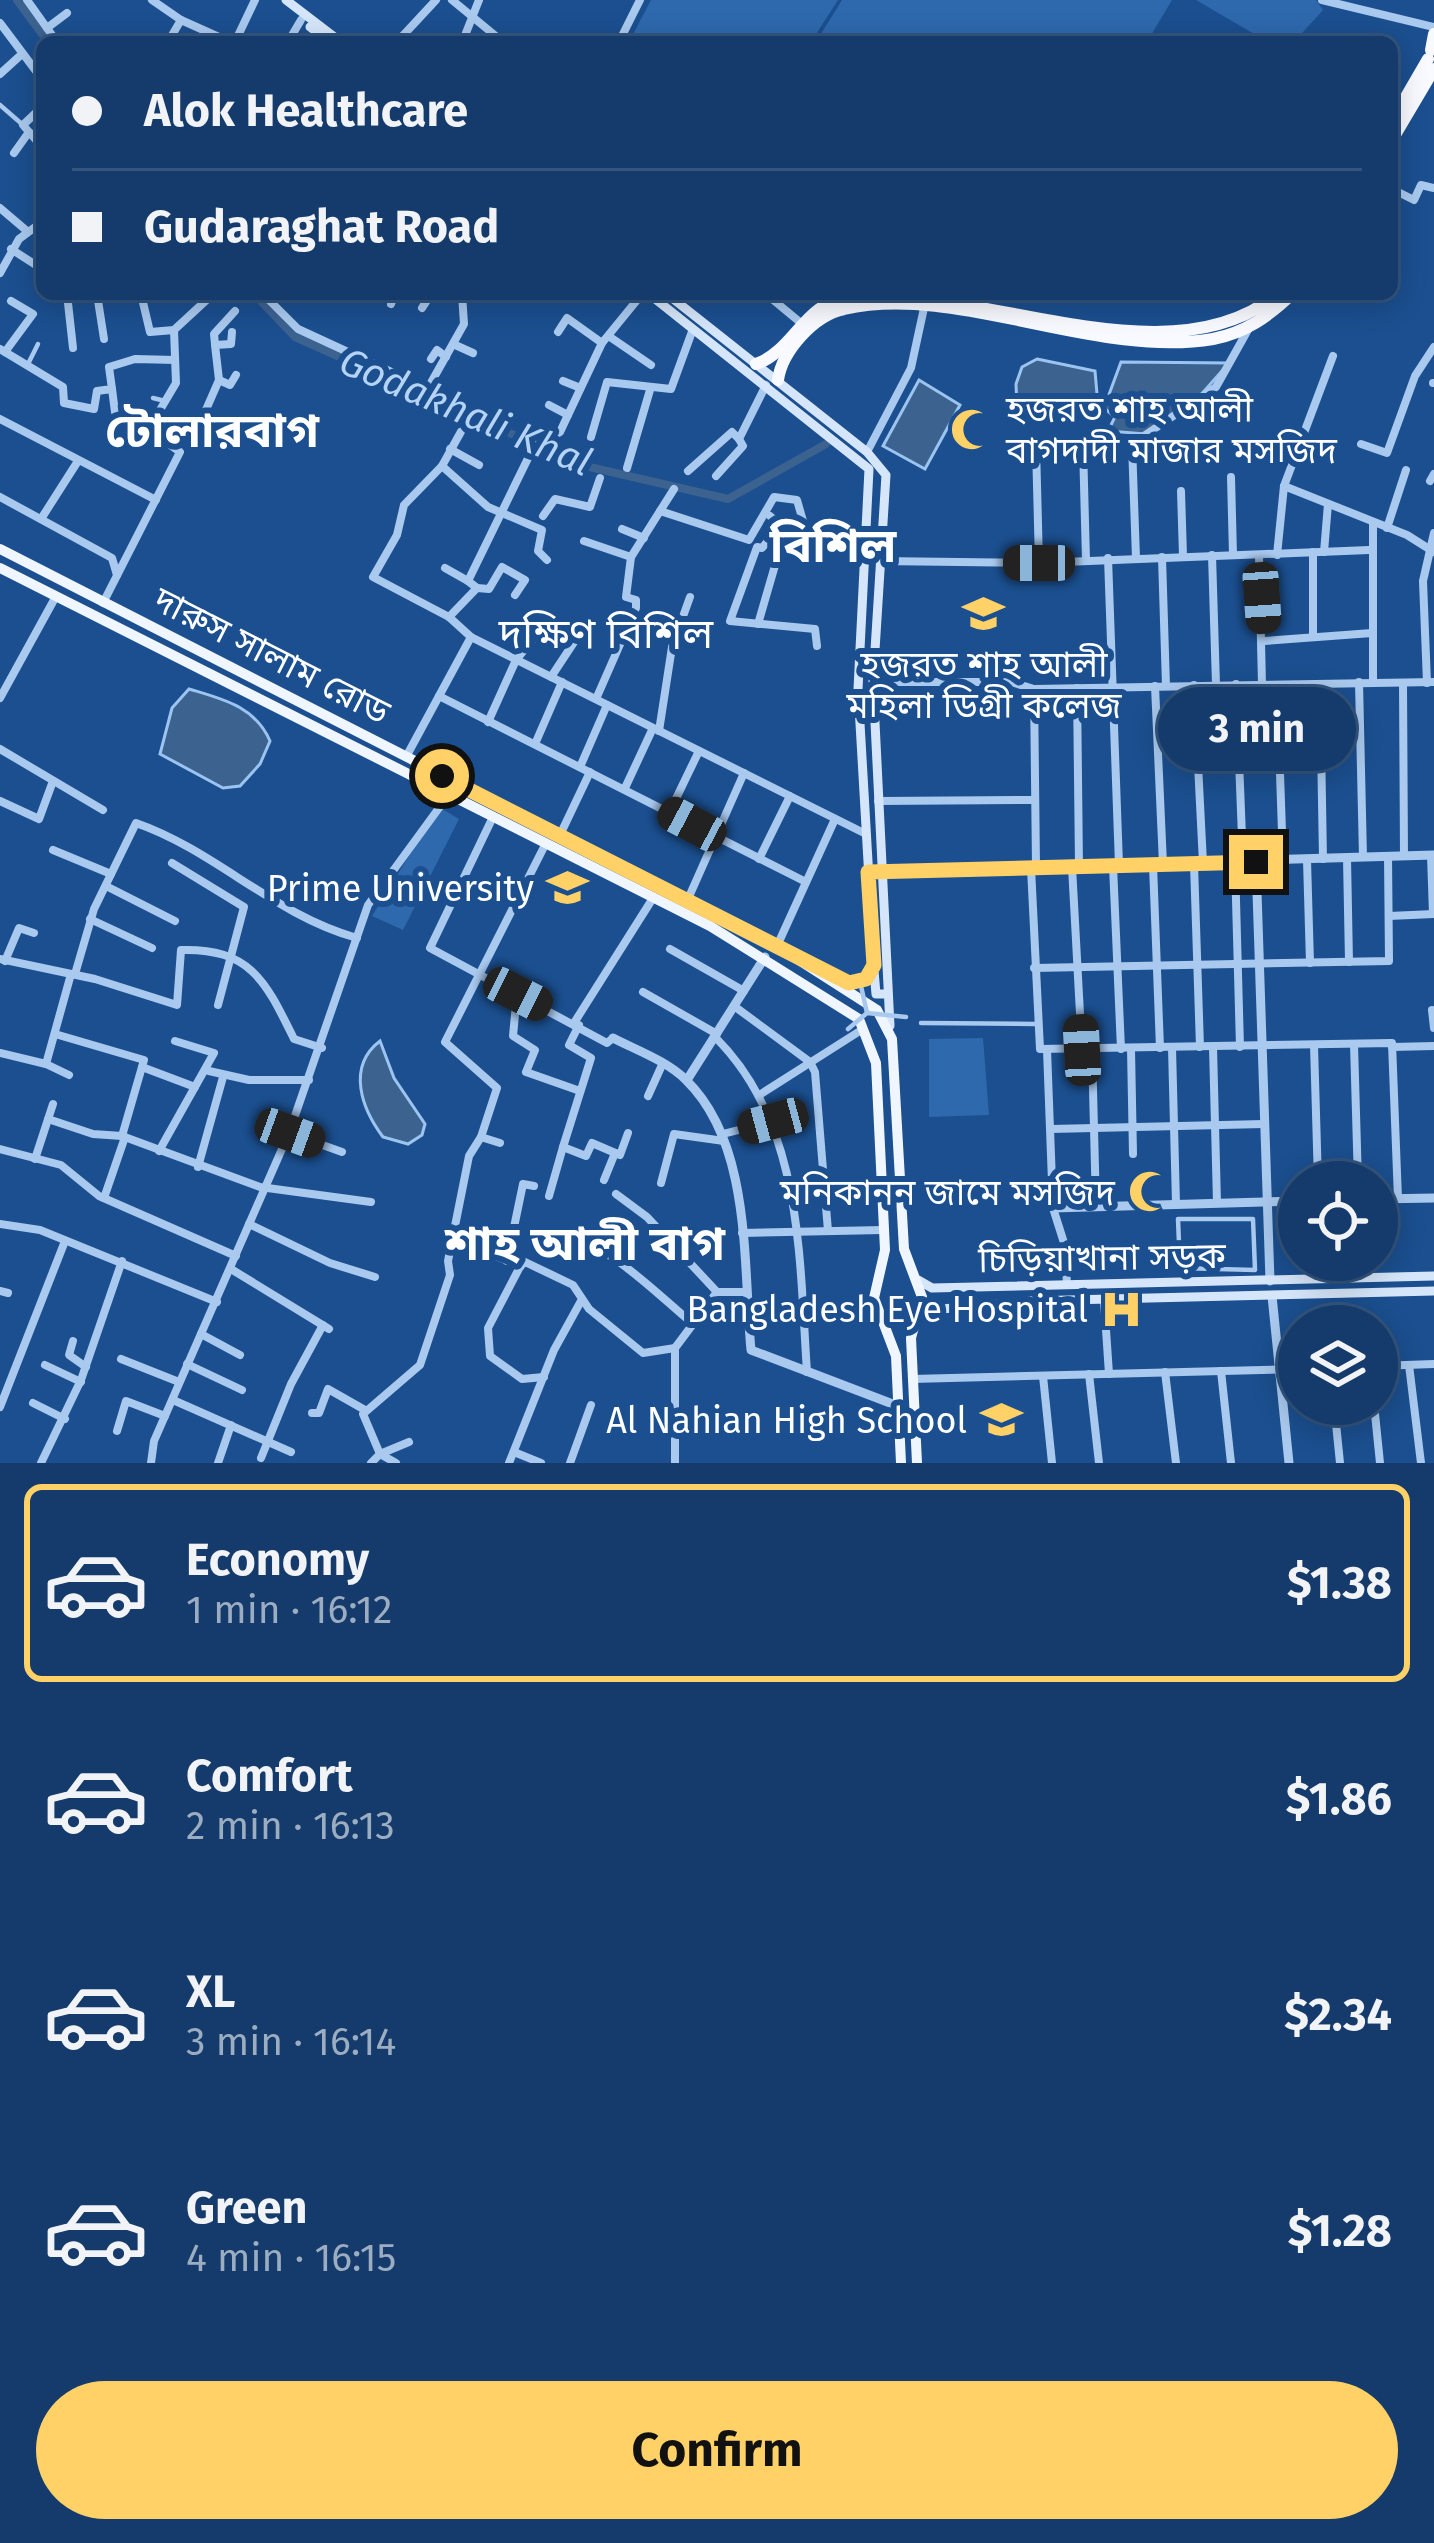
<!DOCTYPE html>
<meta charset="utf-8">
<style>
body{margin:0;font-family:"Fira Sans","Noto Sans Bengali",sans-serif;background:#214673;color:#f1f3f6;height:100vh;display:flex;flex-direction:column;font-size:45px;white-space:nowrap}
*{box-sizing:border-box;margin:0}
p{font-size:39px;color:#9dadc1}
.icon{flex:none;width:66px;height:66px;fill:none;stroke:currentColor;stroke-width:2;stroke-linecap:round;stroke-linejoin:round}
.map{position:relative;height:1463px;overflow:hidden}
.details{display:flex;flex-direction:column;background:#143b6b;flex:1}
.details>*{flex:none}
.hud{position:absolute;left:36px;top:36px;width:1362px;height:264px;border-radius:18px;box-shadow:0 6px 30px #0003,0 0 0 3px #33557e;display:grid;align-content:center;height:264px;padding:0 36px;background:#143b6b}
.fabs{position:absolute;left:1278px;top:1161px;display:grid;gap:24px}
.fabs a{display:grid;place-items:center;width:120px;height:120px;border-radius:50%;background:#143b6b;box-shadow:0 6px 30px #0003,0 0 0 3px #33557e;font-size:60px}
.end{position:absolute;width:54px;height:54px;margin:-27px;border:15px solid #ffd166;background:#111;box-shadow:0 0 0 6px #111}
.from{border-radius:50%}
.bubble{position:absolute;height:84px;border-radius:42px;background:#143b6b;box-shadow:0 6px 30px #0003,0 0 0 3px #33557e;font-size:39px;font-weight:700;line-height:84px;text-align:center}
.car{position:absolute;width:36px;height:72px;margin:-36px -18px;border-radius:15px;box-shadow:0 0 9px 3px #0007;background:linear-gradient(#222 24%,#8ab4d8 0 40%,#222 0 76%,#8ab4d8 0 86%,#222 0)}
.hud b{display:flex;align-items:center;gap:42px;height:114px;font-size:45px}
.hud b+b{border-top:3px solid #33557e}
.hud i{width:30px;height:30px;background:#f1f3f6}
ul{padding:21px 0 0;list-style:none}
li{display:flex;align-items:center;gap:36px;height:198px;margin:0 24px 18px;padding:0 12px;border:6px solid transparent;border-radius:18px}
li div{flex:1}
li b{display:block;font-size:45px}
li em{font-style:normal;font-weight:700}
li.current{border-color:#ffd166}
li>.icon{width:108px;height:108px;stroke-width:1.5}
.action{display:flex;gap:24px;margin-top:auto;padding:24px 36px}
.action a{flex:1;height:138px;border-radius:72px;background:#ffd166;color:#111;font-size:48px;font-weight:700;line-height:138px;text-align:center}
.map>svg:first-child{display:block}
</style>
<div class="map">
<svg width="1434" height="1463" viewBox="0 0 1434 1463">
<rect width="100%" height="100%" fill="#1b4f8f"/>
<!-- green -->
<g fill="#2e69ad">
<polygon points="651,0 838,0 811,42 629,42"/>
<polygon points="842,0 1172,0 1147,42 816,42"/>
<polygon points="1196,0 1316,0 1323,10 1294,42 1268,42"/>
<polygon points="439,807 459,819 403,930 372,916"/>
<polygon points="983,1038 989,1115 929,1117 929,1039"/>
</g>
<!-- water -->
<g fill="#3c6290" stroke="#9cc4f0" stroke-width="3">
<polygon points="1037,359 1095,371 1097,394 1088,413 1017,409 1016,384 1022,367"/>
<polygon points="1121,362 1229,363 1198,398 1146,434 1108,431 1115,417 1104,408"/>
<polygon points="919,380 960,405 925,469 883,446"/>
<path d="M189,689C222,699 255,706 270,741L260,764L240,786L223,788L160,754L172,708Z"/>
<path d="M380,1041L394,1078L425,1124L422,1135L408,1144L383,1137C362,1109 346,1067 380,1041Z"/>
</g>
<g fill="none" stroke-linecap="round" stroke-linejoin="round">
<!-- canal -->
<g stroke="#3c6290" stroke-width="8">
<polyline points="17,0 48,42"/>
<polyline points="254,294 295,337 581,465 728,499 826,444"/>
</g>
<!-- pedestrian -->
<g stroke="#a9c9ee" stroke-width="4.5">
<polyline points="0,105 23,125"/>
<polyline points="27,366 38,344"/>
<polyline points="153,398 165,401"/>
<polyline points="921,1023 1035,1024"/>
<polygon points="1178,1219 1253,1219 1255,1270 1180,1268"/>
</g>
<!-- minor -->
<g stroke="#a9c9ee" stroke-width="8">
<polyline points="27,0 57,42"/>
<polyline points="152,0 181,20 168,42"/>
<polyline points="452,0 503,42"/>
<polyline points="1322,0 1434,27"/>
<polyline points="181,20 230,42"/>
<polyline points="0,23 42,79"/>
<polyline points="47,28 67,13"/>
<polyline points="464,38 479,0"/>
<polyline points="235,42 255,0"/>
<polyline points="288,42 301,20"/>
<polyline points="397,42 436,0"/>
<polyline points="619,42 640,0"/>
<polyline points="0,74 22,54"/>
<polyline points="42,107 23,125 42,147"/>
<polyline points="14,153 29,132"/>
<polyline points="1392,189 1414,200 1421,185 1434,188"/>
<polyline points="0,208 27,231"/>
<polyline points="11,249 42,269"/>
<polyline points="0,273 19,239 42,222"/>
<polyline points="67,294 73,348"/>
<polyline points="97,294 104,339"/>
<polyline points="141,294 150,332 174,330 213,294"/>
<polyline points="263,294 298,329 426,388"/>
<polyline points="462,294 464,324 423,397 468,419 442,466 404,505 397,535 373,577 449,617 471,637 866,834"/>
<polyline points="766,294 801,323"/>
<polyline points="817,294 827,302"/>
<polyline points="391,304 395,294"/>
<polyline points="422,308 431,294"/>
<polyline points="558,332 567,318 602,343"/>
<polyline points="610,337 651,365"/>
<polyline points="215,344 214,334 235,311"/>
<polyline points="453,344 473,353"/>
<polyline points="0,349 63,387 64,403 94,409 97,391 112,389 109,367 135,359 175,360"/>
<polyline points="5,352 33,314 11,301"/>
<polyline points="431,359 437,350 446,357"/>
<polyline points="219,380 215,345 231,344 232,332"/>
<polyline points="563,381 578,387"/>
<polyline points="1433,383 1434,383"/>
<polyline points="112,389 115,412"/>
<polyline points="549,405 568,415"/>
<polyline points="0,419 156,500"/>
<polyline points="591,437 607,382 671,389 693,329"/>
<polyline points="141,442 176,383 174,330"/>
<polyline points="545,442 560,432 602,343 642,294"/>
<polyline points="170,443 205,412 219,380 230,385 236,375"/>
<polyline points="1361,444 1387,453 1415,376 1434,347"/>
<polyline points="1036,446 1039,563"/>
<polyline points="1083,446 1086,560"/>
<polyline points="450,449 479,465"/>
<polyline points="867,452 911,368 924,308"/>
<polyline points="442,466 488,507 542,530 538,551 547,560"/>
<polyline points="627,468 650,390"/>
<polyline points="688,471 732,432 739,439"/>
<polyline points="716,476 743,446 739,439 766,385"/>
<polyline points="1231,477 1233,555"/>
<polyline points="1430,481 1434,474"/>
<polyline points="1284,486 1407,535 1434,552"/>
<polyline points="1181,491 1183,556"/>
<polyline points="0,497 112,558 117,575"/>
<polyline points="660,511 749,540 774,497 797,500 807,535 867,533"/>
<polyline points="543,516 555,499 590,507 600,478"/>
<polyline points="41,519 78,461"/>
<polyline points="1387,528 1406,470"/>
<polyline points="622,529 644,538"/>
<polyline points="773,535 762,548 757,547 730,621 815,629 817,646"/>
<polyline points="584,541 631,557"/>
<polyline points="1313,552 1313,637"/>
<polyline points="1324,552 1328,504"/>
<polyline points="1212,555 1216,685"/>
<polyline points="1259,555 1262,685"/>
<polyline points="1277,555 1284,486 1333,356"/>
<polyline points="1162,557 1166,686"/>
<polyline points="1108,558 1119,865"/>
<polyline points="1136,558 1132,444 1216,387 1249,328"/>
<polyline points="879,561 1039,563 1369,550"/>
<polyline points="445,568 468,581"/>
<polyline points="477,588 489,589 502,567 525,580 515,595"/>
<polyline points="103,603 180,452 148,429"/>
<polyline points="449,617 477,588 468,581 535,444"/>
<polyline points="758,624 776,562 773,533 777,522 770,516"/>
<polyline points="1264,641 1372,633"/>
<polyline points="551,677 586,624"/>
<polyline points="873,682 1011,682 1034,689 1434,682"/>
<polyline points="1359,682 1363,857"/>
<polyline points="1373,682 1373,523"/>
<polyline points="1427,683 1423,581 1434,533"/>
<polyline points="1236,684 1243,862"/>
<polyline points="1403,684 1404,856"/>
<polyline points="1194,685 1203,863"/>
<polyline points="1320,685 1323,859"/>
<polyline points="1155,686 1163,864"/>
<polyline points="1277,686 1283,861"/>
<polyline points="1077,688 1079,866"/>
<polyline points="1034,689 1036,867"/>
<polyline points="439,696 806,882"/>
<polyline points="0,698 55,598"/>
<polyline points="596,699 636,608 636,600 626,597 631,557 674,489"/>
<polyline points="488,722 516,660 544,626"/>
<polyline points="659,731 672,647 690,597"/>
<polyline points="535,744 562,682"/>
<polyline points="0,749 103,810"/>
<polyline points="406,757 471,637"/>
<polyline points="580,767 607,705"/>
<polyline points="625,788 653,728"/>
<polyline points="0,801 39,819 53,781"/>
<polyline points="878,801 1034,800"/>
<polyline points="670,811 699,751"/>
<polyline points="492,819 430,948 607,1043 613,1038"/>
<polyline points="560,835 590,772"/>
<polyline points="53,850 111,874"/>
<polyline points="1431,855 1433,914"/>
<polyline points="1347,858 1349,962"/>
<polyline points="759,859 790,796"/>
<polyline points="1307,860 1310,963"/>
<polyline points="172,863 244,907 218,1005"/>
<polyline points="1235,863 1240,1047"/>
<polyline points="1194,864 1200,1047"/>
<polyline points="1153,865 1160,1048"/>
<polyline points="1113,866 1121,1049"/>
<polyline points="1072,867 1082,1050"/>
<polyline points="1031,868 1040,1049 1392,1043 1398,1199"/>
<polyline points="106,886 175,921"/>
<polyline points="688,899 744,773"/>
<polyline points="1389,916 1434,914"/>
<polyline points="90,919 152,948"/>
<polyline points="777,946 835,819"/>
<polyline points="670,949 744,991"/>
<path d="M0,959L95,979L177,1005L181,950C251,948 266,982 294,1039L322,1048"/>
<polyline points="5,961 19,928 34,933"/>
<polyline points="1034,968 1389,961 1388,856"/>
<path d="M75,974L94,909L136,823C216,851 274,915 357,938"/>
<polyline points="643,992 717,1034"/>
<polyline points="517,994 513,1036 535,1050 526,1072 580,1091"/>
<polyline points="734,1006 810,1062 815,1072 828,1231"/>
<polyline points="1432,1010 1434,1028"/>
<polyline points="574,1023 653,898"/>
<polyline points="579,1025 569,1045 591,1058 563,1147 586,1156 592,1143 620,1155 628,1133"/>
<polyline points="55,1034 144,1060 122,1136"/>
<path d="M715,1037C803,1124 799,1256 807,1372"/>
<polyline points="1354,1044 1358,1182"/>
<polyline points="1314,1045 1318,1182"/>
<polyline points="1213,1047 1217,1203"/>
<polyline points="1392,1047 1434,1046"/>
<polyline points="1172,1048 1176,1204"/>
<polyline points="1131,1049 1133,1154"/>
<polyline points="1047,1050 1053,1208 1065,1246 1067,1285"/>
<polyline points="1092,1050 1096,1207"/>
<polyline points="0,1053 46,1064 71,974"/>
<polyline points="46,1064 69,1075"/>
<polyline points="142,1067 195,1087"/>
<polyline points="209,1071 249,1080 309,1080"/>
<polyline points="761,1094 863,1029"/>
<polyline points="648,1096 662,1065"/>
<polyline points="48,1119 93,1134 122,1136 260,1187 371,1202"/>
<polyline points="1051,1129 1264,1124"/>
<polyline points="289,1133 342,1152"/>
<polyline points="723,1134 773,1121"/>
<polyline points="481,1137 500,1143"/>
<polyline points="0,1149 61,1165 99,1196 236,1256"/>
<polyline points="159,1151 214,1053 175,1041"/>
<polyline points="35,1159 53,1104"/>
<polyline points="198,1167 223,1077"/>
<polyline points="604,1180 615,1153"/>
<polyline points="661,1183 674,1134 724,1141"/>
<polyline points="616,1194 647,1217 717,1292 746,1292"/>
<polyline points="549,1196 563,1147"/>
<polyline points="104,1198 125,1137"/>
<polyline points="0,1224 40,1230 217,1302"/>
<polyline points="249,1224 330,1263 375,1277"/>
<path d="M559,1231C615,1250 647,1285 692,1323"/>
<polyline points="742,1233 883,1230"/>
<polyline points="456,1240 521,1266"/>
<polyline points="507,1261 523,1184 534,1186"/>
<polyline points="231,1269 329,1329"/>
<polyline points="0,1291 8,1293"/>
<polyline points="1104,1300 1109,1374"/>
<polyline points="201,1334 240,1355"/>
<polyline points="73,1341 69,1355 86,1367"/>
<polyline points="121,1359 179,1382"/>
<polyline points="187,1364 242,1390"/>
<polyline points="45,1365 81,1382"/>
<polyline points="1409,1365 1421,1463"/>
<polyline points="1377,1366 1434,1364"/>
<polyline points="1221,1371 1231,1463"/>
<polyline points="1165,1372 1176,1463"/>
<polyline points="1089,1374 1099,1463"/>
<polyline points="1043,1376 1052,1463"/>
<polyline points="544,1377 522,1379 490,1356 488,1328 523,1261 573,1285 589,1309 643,1353 675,1348"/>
<polyline points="912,1379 1299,1369"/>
<polyline points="173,1400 291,1452"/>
<polyline points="33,1403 65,1419"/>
<polyline points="1334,1404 1340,1463"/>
<polyline points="1374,1404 1380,1463"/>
<polyline points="0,1407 65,1241"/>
<polyline points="312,1413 319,1413 328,1389 365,1410"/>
<polyline points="117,1431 126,1401 165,1416"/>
<polyline points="514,1452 541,1463"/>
<polyline points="380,1454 409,1442"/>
<polyline points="380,1454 396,1463"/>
<polyline points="261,1458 291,1384 323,1325"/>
<polyline points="41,1463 81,1380 122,1261"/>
<polyline points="151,1463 154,1441 289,1133 368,905 447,797"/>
<polyline points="218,1463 231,1425"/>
<polyline points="371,1463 380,1454 363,1414 420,1365 450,1275 448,1261 469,1156 481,1137 497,1088 445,1042 545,845"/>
<polyline points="509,1463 554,1350 581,1301"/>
<polyline points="570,1463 591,1405"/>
<polyline points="675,1463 675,1348 717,1292"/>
</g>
<!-- tertiary -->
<g stroke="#a9c9ee" stroke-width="9">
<polyline points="1256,862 1270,1281"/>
<polyline points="881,871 1434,855"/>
<path d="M613,1038C636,1050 667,1061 686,1080C752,1144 743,1265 751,1350L898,1406"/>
<polyline points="687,1080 765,957"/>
<polyline points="1377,1199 1434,1198"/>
<polyline points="1053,1208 1299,1201"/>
<polyline points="1272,1296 1289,1463"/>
</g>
<!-- secondary -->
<g stroke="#d6e6fa" stroke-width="9">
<polyline points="286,0 341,42"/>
<polyline points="310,27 330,42"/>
<polyline points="649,294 869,469 858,689 874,965 861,982 833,979"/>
<polyline points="667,294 867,452 886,475 873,682 890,1026"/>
<polyline points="874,971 876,994 887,994"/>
<polyline points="918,1280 932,1288 1434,1276"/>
<polyline points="920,1311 1028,1301 1434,1291"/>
</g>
<!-- primary -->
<g stroke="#f0f6ff" stroke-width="10">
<polyline points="0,549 777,946 877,1010 892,1039 904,1249 922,1297 911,1338 917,1463"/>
<polyline points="0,568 710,926 859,1019 876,1063 885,1250 874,1298 896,1356 901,1463"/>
</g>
<!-- trunk -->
<g stroke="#f8faff" stroke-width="12">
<polyline points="1431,50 1434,34"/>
<polyline points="1392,121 1428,59"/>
<polyline points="1392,140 1434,69"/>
<path d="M756,364C794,351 804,302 850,297C981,284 1168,384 1278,294"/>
<path d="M778,380C782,351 814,315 844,309C956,283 1096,359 1213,339C1245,333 1269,316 1292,294"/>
</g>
<!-- pedestrian-bridge -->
<g stroke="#a9c9ee" stroke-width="4.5">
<polyline points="859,977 867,1013"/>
<polyline points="848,1029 867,1013 906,1017"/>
</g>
</g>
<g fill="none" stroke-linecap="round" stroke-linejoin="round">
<!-- route -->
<polyline stroke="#ffd166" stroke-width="15" points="442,776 849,983 866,979 874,965 868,872 1256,862"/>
</g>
<!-- icons -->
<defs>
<symbol id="mosque-bare" viewBox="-9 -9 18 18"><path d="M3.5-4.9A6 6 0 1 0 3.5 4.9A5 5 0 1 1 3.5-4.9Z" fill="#ffd166" stroke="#1b4f8f" stroke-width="2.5" paint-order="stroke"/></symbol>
<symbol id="university-bare" viewBox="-9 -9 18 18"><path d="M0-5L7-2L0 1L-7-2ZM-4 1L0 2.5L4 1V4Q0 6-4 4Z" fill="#ffd166" stroke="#1b4f8f" stroke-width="2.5" paint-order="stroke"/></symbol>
<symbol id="hospital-bare" viewBox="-9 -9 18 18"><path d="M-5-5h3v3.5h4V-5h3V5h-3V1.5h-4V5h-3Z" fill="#ffd166" stroke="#1b4f8f" stroke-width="2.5" paint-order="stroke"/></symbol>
</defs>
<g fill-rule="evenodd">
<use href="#mosque-bare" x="942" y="400" width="59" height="59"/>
<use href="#university-bare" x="954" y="584" width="59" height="59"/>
<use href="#university-bare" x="538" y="858" width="59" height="59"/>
<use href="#mosque-bare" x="1120" y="1162" width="59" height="59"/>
<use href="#hospital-bare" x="1092" y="1280" width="59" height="59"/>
<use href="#university-bare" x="972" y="1390" width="59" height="59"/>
</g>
<g text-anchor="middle" stroke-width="12" stroke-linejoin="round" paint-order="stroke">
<!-- poi labels -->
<g font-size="36" fill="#fff" stroke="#1b4f8f" text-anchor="end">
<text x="1006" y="422" text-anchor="start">হজরত শাহ আলী<tspan x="1006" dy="41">বাগদাদী মাজার মসজিদ</tspan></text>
<text x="984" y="677" text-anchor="middle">হজরত শাহ আলী<tspan x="984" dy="41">মহিলা ডিগ্রী কলেজ</tspan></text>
<text x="534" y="901">Prime University</text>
<text x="1115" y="1205">মনিকানন জামে মসজিদ</text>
<text x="1088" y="1322">Bangladesh Eye Hospital</text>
<text x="967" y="1433">Al Nahian High School</text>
</g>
<!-- street labels -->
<g font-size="36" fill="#fff" stroke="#1b4f8f">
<text transform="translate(272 655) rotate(27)" y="13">দারুস সালাম রোড</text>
<text transform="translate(1102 1257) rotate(-1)" y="13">চিড়িয়াখানা সড়ক</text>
</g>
<!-- water labels -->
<g font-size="39" font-style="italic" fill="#b5d3f5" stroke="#1b4f8f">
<text transform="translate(466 411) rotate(23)" y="14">Godakhali Khal</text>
</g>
<!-- quarter labels -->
<g font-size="42" fill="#fff" stroke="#1b4f8f">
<text x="606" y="648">দক্ষিণ বিশিল</text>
</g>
<!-- district labels -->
<g font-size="48" font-weight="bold" fill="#fff" stroke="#1b4f8f">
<text x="212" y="447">টোলারবাগ</text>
<text x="833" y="562">বিশিল</text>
<text x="585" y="1260">শাহ আলী বাগ</text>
</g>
</g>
</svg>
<div class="fabs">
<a><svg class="icon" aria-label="locate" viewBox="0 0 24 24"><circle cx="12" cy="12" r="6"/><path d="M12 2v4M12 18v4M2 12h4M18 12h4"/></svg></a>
<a><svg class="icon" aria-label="layers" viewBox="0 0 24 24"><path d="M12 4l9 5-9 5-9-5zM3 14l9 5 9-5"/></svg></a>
</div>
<i class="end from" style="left:442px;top:776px"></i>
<i class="end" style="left:1256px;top:862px"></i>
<div class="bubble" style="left:1158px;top:687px;width:198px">3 min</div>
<i class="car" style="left:1039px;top:563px;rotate:270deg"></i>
<i class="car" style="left:1262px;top:598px;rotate:176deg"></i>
<i class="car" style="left:692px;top:824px;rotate:298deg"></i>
<i class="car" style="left:518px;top:994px;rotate:117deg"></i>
<i class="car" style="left:1082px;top:1050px;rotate:357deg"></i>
<i class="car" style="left:773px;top:1121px;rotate:255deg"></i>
<i class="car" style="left:290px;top:1133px;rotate:110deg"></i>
<div class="hud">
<b><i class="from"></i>Alok Healthcare</b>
<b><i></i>Gudaraghat Road</b>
</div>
</div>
<section class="details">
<ul>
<li class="current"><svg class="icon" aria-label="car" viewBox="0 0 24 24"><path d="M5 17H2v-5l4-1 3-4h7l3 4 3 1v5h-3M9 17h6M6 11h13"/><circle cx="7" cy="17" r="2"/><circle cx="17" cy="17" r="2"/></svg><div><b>Economy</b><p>1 min · 16:12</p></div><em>$1.38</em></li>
<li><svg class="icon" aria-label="car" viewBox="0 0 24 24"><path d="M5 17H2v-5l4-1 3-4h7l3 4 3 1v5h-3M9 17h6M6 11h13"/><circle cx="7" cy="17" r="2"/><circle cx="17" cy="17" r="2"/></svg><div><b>Comfort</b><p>2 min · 16:13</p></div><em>$1.86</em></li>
<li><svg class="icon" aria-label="car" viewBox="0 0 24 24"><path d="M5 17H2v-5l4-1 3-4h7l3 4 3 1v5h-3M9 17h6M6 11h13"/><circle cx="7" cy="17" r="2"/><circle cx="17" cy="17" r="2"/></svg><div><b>XL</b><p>3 min · 16:14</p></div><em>$2.34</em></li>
<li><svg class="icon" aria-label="car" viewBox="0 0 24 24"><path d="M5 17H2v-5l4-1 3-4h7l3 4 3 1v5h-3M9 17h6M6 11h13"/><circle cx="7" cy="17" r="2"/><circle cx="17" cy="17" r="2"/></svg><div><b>Green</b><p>4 min · 16:15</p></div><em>$1.28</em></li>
</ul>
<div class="action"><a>Confirm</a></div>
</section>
